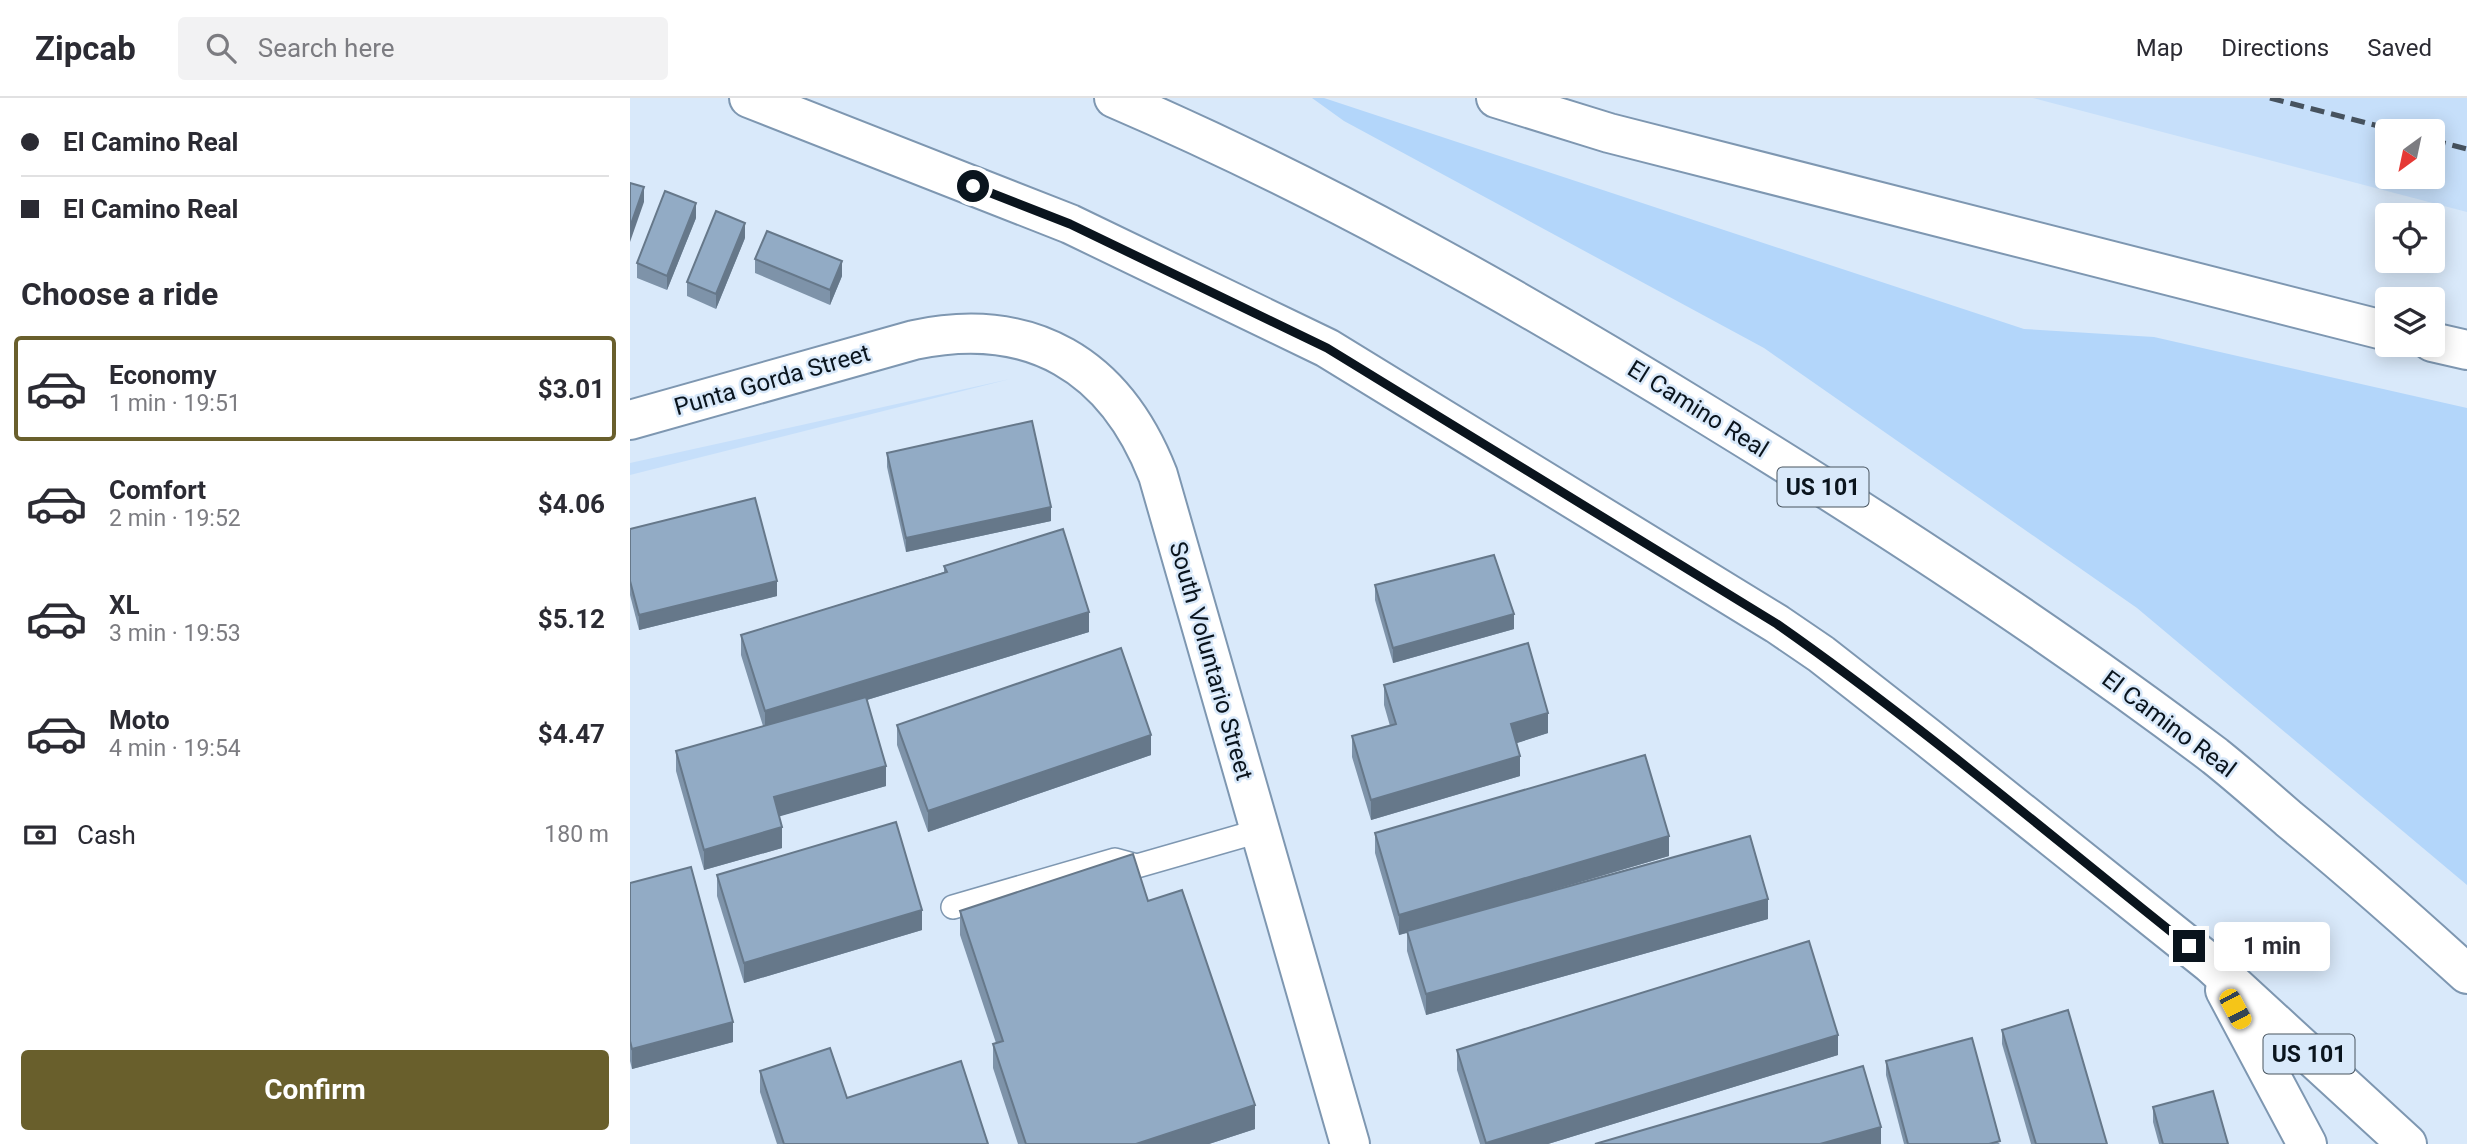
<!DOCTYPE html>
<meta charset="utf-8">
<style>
body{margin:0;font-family:Roboto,sans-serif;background:#f2f2f3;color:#2b2b33;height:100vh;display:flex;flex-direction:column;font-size:26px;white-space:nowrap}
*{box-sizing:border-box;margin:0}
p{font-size:23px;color:#7c7c81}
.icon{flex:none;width:38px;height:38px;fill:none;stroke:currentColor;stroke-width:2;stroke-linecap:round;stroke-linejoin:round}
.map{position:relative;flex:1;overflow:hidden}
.panel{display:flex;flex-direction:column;background:#fff;width:630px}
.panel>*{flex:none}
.banner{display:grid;align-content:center;height:154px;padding:0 21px;background:#fff}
.needle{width:46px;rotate:213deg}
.controls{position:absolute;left:1745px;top:21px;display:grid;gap:14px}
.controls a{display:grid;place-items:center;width:70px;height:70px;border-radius:7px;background:#fff;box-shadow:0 4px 18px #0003;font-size:35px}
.end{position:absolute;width:32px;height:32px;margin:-16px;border:9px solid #0a141d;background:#fff;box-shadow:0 0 0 4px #fff}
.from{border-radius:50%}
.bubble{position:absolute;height:49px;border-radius:7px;background:#fff;box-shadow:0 4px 18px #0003;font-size:23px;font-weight:700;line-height:49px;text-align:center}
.car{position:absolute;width:21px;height:42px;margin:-21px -10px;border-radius:9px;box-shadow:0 0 5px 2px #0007;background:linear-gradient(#f5c518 24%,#345 0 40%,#f5c518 0 76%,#345 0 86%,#f5c518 0)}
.banner b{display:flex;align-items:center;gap:24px;height:66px;font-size:26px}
.banner b+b{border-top:2px solid #e1e1e2}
.banner i{width:18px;height:18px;background:#2b2b33}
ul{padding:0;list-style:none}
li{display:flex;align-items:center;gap:21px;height:105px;margin:0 14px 10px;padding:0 7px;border:4px solid transparent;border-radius:7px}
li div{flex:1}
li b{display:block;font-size:26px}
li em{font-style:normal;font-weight:700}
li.active{border-color:#695f2c}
li>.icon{width:63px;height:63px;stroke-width:1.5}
h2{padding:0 21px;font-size:32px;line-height:84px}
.pay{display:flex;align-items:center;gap:18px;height:77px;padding:0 21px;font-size:26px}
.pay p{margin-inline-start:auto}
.button{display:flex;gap:14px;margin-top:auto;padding:14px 21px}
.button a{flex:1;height:80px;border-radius:7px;background:#695f2c;color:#fff;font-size:28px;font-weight:700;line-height:80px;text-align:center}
header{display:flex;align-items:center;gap:42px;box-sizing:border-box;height:98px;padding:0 35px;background:#fff;border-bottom:2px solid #e1e1e2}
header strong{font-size:33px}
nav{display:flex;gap:38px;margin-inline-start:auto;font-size:24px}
.search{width:490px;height:63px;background:#f2f2f3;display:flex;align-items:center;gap:18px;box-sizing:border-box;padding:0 24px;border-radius:7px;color:#7c7c81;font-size:26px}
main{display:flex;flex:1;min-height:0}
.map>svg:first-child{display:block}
</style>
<header>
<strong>Zipcab</strong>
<div class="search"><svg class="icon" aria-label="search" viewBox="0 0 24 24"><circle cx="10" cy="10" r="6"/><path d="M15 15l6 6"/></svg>Search here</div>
<nav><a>Map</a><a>Directions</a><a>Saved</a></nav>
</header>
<main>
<section class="panel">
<div class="banner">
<b><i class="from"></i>El Camino Real</b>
<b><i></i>El Camino Real</b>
</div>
<h2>Choose a ride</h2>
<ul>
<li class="active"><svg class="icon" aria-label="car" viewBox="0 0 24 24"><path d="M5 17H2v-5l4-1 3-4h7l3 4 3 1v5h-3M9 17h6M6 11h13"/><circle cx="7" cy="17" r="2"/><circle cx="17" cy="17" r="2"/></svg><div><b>Economy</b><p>1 min · 19:51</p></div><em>$3.01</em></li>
<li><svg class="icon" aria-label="car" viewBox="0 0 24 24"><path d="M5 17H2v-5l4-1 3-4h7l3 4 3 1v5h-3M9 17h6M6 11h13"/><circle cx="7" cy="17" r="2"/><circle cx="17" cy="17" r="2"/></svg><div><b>Comfort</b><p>2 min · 19:52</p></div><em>$4.06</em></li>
<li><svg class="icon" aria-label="car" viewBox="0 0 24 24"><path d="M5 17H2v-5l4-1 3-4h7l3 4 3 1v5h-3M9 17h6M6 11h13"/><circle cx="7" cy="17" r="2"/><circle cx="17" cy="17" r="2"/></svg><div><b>XL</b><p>3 min · 19:53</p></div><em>$5.12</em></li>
<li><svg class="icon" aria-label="car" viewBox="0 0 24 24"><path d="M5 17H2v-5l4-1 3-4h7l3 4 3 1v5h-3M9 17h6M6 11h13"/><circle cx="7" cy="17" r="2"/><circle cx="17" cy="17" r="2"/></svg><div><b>Moto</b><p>4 min · 19:54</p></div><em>$4.47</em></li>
</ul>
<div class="pay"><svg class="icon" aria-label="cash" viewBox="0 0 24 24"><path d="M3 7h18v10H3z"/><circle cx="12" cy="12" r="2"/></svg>Cash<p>180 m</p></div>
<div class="button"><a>Confirm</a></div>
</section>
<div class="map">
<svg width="1837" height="1046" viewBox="0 0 1837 1046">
<rect width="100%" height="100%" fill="#d9e9fa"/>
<!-- built -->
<g fill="#c6dffa" fill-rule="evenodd">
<path d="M1403,0H1837V114ZM1757,33H1802V79H1757Z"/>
<polygon points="380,281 0,377 0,365"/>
</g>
<!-- green -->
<polygon fill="#b3d6fa" points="682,0 694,0 1394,231 1524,239 1837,310 1837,787 1507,510 1134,250 714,23"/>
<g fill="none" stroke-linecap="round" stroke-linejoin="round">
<defs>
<polyline id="service" points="323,809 485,762 507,768 629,733"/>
<path id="tertiary" d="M0,322L284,242C401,217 485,267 528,377L720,1046"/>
<g id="motorway">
<polyline points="119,0 440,126 697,250 1147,526 1191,556 1297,639 1581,866 1777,1046"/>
<path d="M484,0C691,89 888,200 1079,318C1252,424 1423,535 1585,658C1610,678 1635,700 1659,721C1720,771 1779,823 1837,876"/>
<polyline points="866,0 979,35 1757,233"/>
<polyline points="1802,244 1837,252"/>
<polyline points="1595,892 1677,1046"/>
</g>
</defs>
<!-- service casing -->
<use href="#service" stroke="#7e97b1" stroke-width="26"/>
<!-- tertiary casing -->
<use href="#tertiary" stroke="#7e97b1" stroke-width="42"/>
<!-- motorway casing -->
<use href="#motorway" stroke="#7e97b1" stroke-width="42"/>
<!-- service -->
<use href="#service" stroke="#fff" stroke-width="23"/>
<!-- tertiary -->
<use href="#tertiary" stroke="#fff" stroke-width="38"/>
<!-- motorway -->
<use href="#motorway" stroke="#fff" stroke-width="38"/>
<!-- rail -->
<g stroke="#46525e" stroke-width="5" stroke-dasharray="14 7" stroke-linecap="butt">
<polyline points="1640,0 1768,33"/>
<polyline points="1761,28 1787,33"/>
<polyline points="1802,42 1837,51"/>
</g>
</g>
<!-- wall -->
<g fill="#7e93a9">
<polygon points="66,120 37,192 7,180 7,165"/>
<polygon points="115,140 86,211 57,198 57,184"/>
<polygon points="125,161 212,178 200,207 125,175"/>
<polygon points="257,355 421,423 276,454 257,369"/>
<polygon points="0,431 147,498 9,532 0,497"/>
<polygon points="314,468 459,534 237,602 256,688 149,718 152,750 74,772 46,673 46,653 133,628 111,557 111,537 314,474"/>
<polygon points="745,487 884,531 763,565 745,502"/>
<polygon points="754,587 918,635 886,645 890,678 741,722 722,659 722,638 760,628 754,607"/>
<polygon points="267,627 521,657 298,734 267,647"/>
<polygon points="745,735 1039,758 889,802 1138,821 796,917 777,853 777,835 769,837 745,755"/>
<polygon points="87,777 292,832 114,885 87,798"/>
<polygon points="0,785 103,944 2,971 0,963"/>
<polygon points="518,803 625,1031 579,1046 388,1046 363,970 363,946 366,945 330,837 330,813"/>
<polygon points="1372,932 1477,1046 1401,1046 1372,946"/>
<polygon points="827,952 1208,957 918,1046 850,1046 827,972"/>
<polygon points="1256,963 1370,1046 1274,1046 1256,977"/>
<polygon points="130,973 217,1000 358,1046 147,1046 130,994"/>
<polygon points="1523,1009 1598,1046 1529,1046 1523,1024"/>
</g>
<!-- shaded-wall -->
<g fill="#66788a">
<polygon points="14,89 14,104 0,144 0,129"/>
<polygon points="66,105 66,120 37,192 37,178"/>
<polygon points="115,125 115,140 86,211 86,196"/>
<polygon points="212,163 212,178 200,207 200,192"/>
<polygon points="421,409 421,423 276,454 276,440"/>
<polygon points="147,483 147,498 9,532 9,517"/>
<polygon points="459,514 459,534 135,633 135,613"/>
<polygon points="884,516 884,531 763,565 763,550"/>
<polygon points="918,615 918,635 881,647 881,626"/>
<polygon points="521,637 521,657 298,734 298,713"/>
<polygon points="890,658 890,678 741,722 741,702"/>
<polygon points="256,668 256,688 144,720 144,699"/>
<polygon points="152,729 152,750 74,772 74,752"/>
<polygon points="1039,738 1039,758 769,837 769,817"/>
<polygon points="1138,801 1138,821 796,917 796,896"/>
<polygon points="292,812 292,832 114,885 114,865"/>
<polygon points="103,924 103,944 2,971 2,951"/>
<polygon points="1208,937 1208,957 918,1046 856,1046 856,1045"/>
<polygon points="625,1007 625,1031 579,1046 506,1046"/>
<polygon points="1251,1029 1251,1046 1190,1046"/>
</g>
<!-- building -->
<g fill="#92abc5" stroke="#66788a" stroke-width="2">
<polygon points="0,85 14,89 0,129"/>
<polygon points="35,93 66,105 37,178 7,165"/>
<polygon points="86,113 115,125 86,196 57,184"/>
<polygon points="137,133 212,163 200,192 125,161"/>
<polygon points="402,323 421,409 276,440 257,355"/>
<polygon points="125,400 147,483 9,517 0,483 0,431"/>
<polygon points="433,431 459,514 135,613 111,537 317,474 314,468"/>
<polygon points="864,457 884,516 763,550 745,487"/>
<polygon points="898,545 918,615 881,626 890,658 741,702 722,638 766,626 754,587"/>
<polygon points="491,550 521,637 298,713 267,627"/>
<polygon points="236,599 256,668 144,699 152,729 74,752 46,653"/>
<polygon points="1015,657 1039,738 769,817 745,735"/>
<polygon points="266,724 292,812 114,865 87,777"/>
<polygon points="1120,738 1138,801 796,896 777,833"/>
<polygon points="503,756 518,803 552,792 625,1007 506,1046 396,1046 363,946 373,943 330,813"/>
<polygon points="61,769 103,924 2,951 0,943 0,785"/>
<polygon points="1179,843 1208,937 856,1045 827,952"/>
<polygon points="1438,912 1477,1046 1406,1046 1372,932"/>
<polygon points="1342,940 1370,1043 1359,1046 1278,1046 1256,963"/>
<polygon points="200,950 217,1000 331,963 358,1046 154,1046 130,973"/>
<polygon points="1233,968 1251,1029 1190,1046 965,1046"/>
<polygon points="1583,993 1598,1046 1533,1046 1523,1009"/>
</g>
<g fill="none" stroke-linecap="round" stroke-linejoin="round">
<!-- route -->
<path stroke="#0a141d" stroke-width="9" d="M343,88L440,126L697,250L1147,526C1290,626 1423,740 1559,848"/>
</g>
<g text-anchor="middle" stroke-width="5" stroke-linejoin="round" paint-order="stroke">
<!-- shield labels -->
<g fill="#d9e9fa" stroke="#48545f" stroke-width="2">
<rect x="1147.5" y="369.5" width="91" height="39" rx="5"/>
<rect x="1633.5" y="936.5" width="91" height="39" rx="5"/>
</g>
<g font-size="23" font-weight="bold" fill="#0a141d">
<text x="1193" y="397">US 101</text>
<text x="1679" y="964">US 101</text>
</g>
<!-- street labels -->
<g font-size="24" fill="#0a141d" stroke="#d9e9fa">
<text transform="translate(142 282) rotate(-16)" y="8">Punta Gorda Street</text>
<text transform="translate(1068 311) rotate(32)" y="8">El Camino Real</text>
<text transform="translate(581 563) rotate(74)" y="8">South Voluntario Street</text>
<text transform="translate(1539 626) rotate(37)" y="8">El Camino Real</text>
</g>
</g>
</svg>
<div class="controls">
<a><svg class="needle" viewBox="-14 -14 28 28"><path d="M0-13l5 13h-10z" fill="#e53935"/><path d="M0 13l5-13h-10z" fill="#7c7c81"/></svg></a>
<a><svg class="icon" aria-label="locate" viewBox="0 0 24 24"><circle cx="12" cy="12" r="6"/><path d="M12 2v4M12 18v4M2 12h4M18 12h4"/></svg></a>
<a><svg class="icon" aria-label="layers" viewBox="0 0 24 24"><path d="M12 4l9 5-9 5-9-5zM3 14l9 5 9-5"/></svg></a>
</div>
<i class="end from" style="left:343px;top:88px"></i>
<i class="end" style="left:1559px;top:848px"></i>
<div class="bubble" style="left:1584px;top:824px;width:116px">1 min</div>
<i class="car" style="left:1605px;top:911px;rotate:152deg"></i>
</div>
</main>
